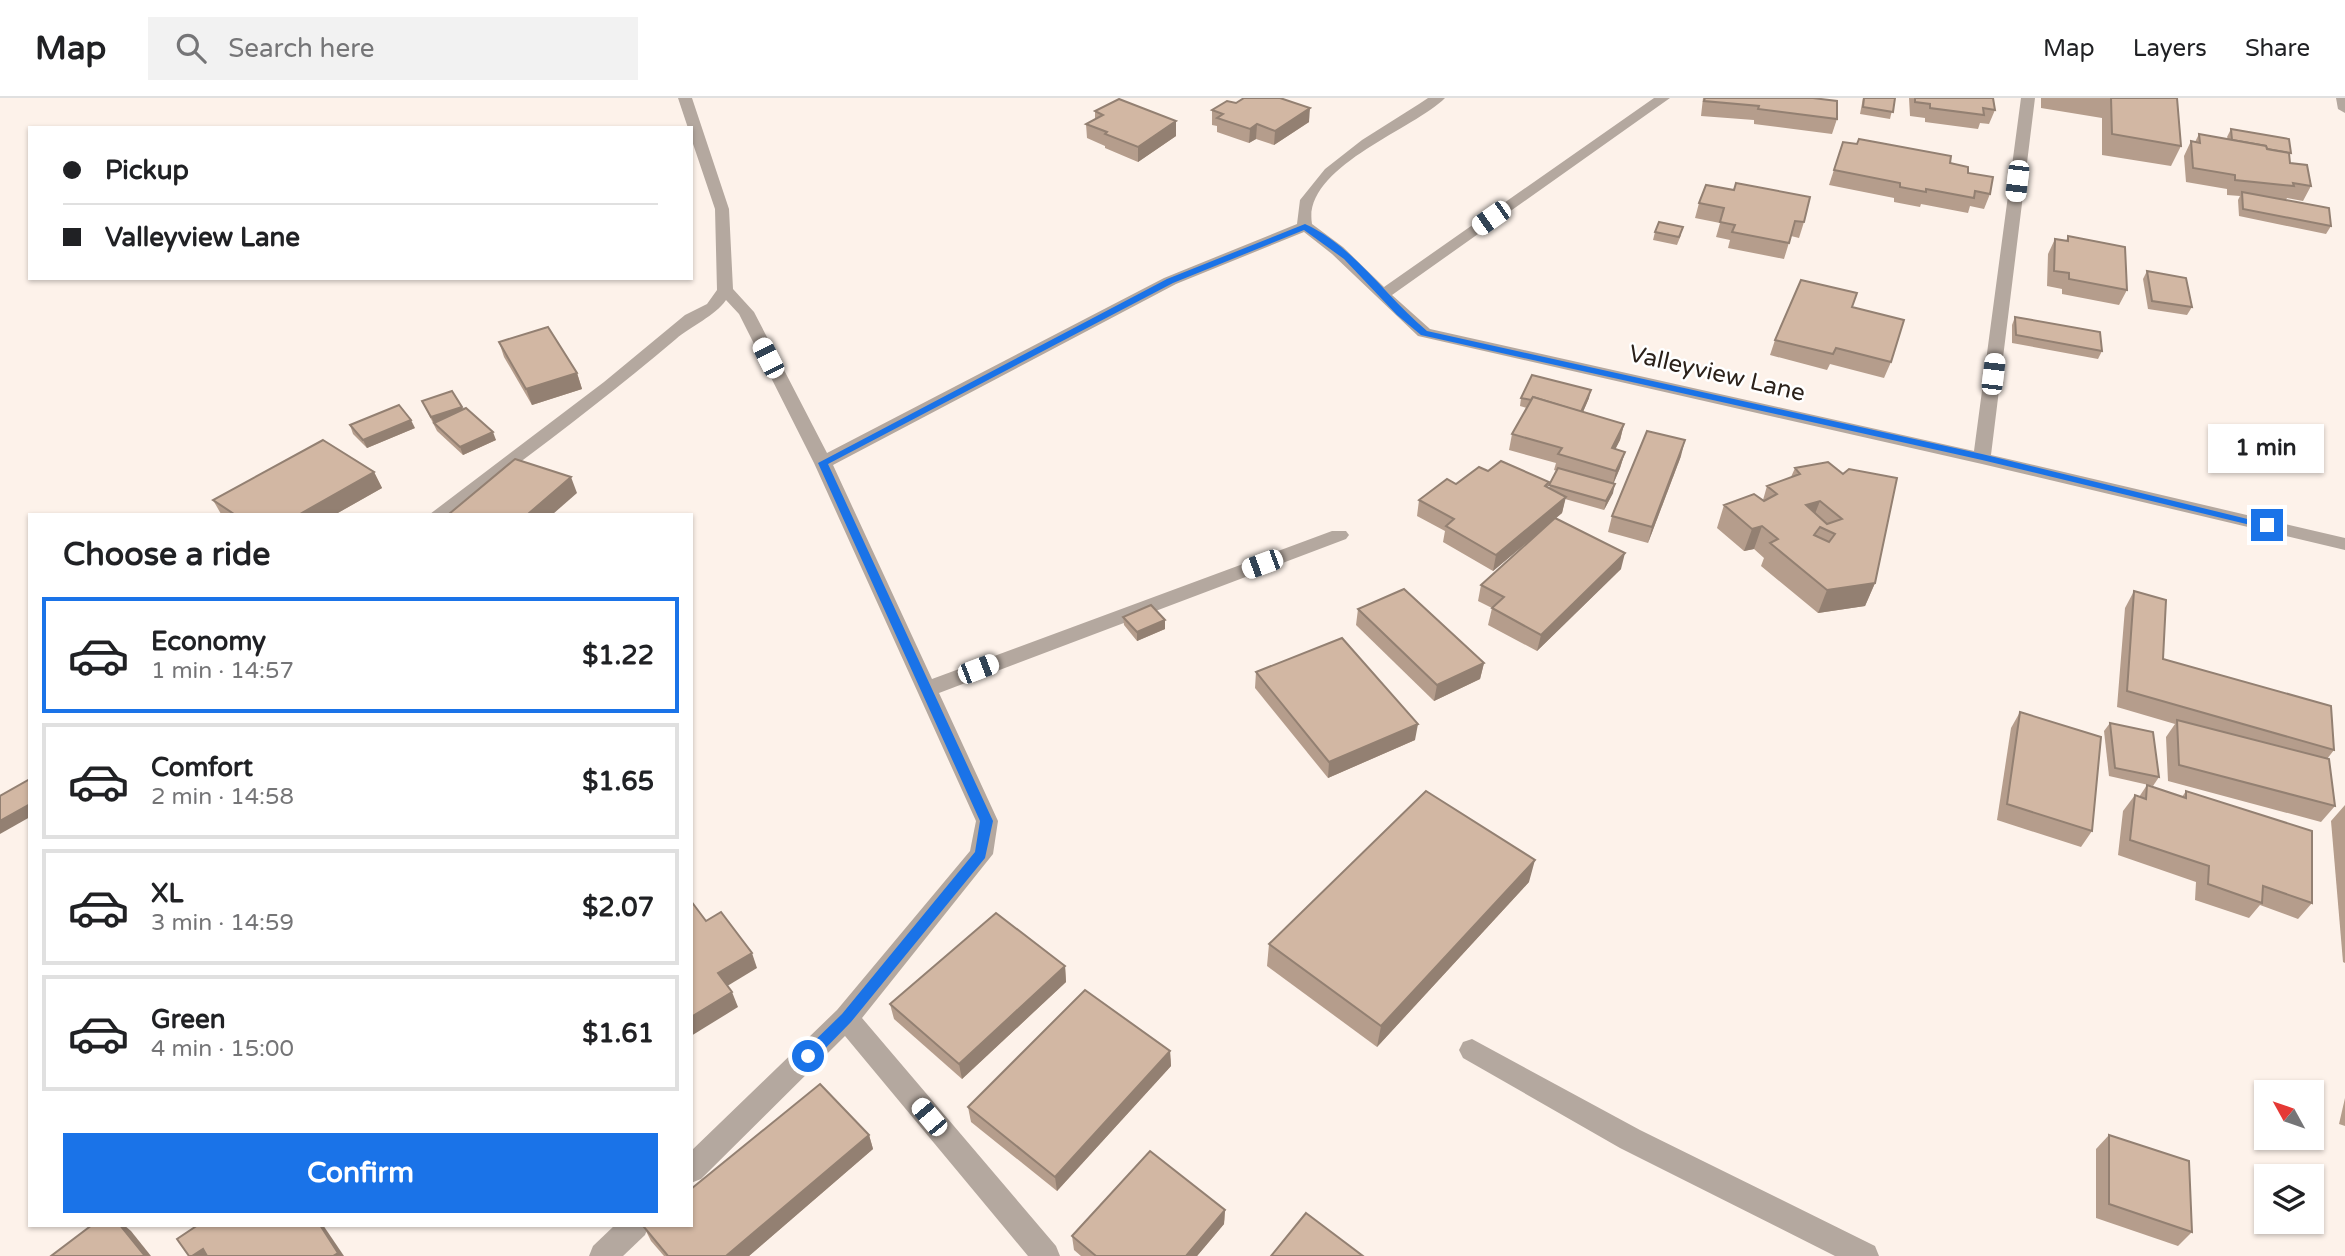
<!DOCTYPE html>
<meta charset="utf-8">
<style>
body{margin:0;font-family:"Varela Round",sans-serif;background:#f2f2f2;color:#202124;height:100vh;display:flex;flex-direction:column;font-size:26px;white-space:nowrap}
*{box-sizing:border-box;margin:0}
p{font-size:23px;color:#757577}
.icon{flex:none;width:38px;height:38px;fill:none;stroke:currentColor;stroke-width:2;stroke-linecap:round;stroke-linejoin:round}
.map{position:relative;flex:1;overflow:hidden}
.sheet{position:absolute;left:28px;top:415px;width:665px;height:714px;display:flex;flex-direction:column;background:#fff;border-radius:0px;box-shadow:0 2px 5px #0004}
.sheet>*{flex:none}
.guide{position:absolute;left:28px;top:28px;width:665px;height:154px;border-radius:0px;box-shadow:0 2px 5px #0004;display:grid;align-content:center;height:154px;padding:0 35px;background:#fff}
.needle{width:46px;rotate:310deg}
.controls{position:absolute;left:2254px;top:982px;display:grid;gap:14px}
.controls a{display:grid;place-items:center;width:70px;height:70px;border-radius:0px;background:#fff;box-shadow:0 2px 5px #0004;font-size:35px}
.end{position:absolute;width:32px;height:32px;margin:-16px;border:9px solid #1a73e8;background:#fff;box-shadow:0 0 0 4px #fff}
.from{border-radius:50%}
.bubble{position:absolute;height:49px;border-radius:0px;background:#fff;box-shadow:0 2px 5px #0004;font-size:23px;font-weight:800;line-height:49px;text-align:center}
.car{position:absolute;width:21px;height:42px;margin:-21px -10px;border-radius:9px;box-shadow:0 0 5px 2px #0007;background:linear-gradient(#fff 24%,#345 0 40%,#fff 0 76%,#345 0 86%,#fff 0)}
.guide b{display:flex;align-items:center;gap:24px;height:66px;font-size:26px}
.guide b+b{border-top:2px solid #e0e0e0}
.guide i{width:18px;height:18px;background:#202124}
ul{padding:0;list-style:none}
li{display:flex;align-items:center;gap:21px;height:116px;margin:0 14px 10px;padding:0 21px;border:4px solid #e0e0e0;border-radius:0px}
li div{flex:1}
li b{display:block;font-size:26px}
li em{font-style:normal;font-weight:800}
li.active{border-color:#1a73e8}
li>.icon{width:63px;height:63px;stroke-width:1.5}
h2{padding:0 35px;font-size:32px;line-height:84px}
.cta{display:flex;gap:14px;margin-top:auto;padding:14px 35px}
.cta a{flex:1;height:80px;border-radius:0px;background:#1a73e8;color:#fff;font-size:28px;font-weight:800;line-height:80px;text-align:center}
header{display:flex;align-items:center;gap:42px;box-sizing:border-box;height:98px;padding:0 35px;background:#fff;border-bottom:2px solid #e0e0e0}
header strong{font-size:33px}
nav{display:flex;gap:38px;margin-inline-start:auto;font-size:24px}
.search{width:490px;height:63px;background:#f2f2f2;display:flex;align-items:center;gap:18px;box-sizing:border-box;padding:0 24px;border-radius:0px;color:#757577;font-size:26px}
.map>svg:first-child{display:block}
</style>
<header>
<strong>Map</strong>
<div class="search"><svg class="icon" aria-label="search" viewBox="0 0 24 24"><circle cx="10" cy="10" r="6"/><path d="M15 15l6 6"/></svg>Search here</div>
<nav><a>Map</a><a>Layers</a><a>Share</a></nav>
</header>
<div class="map">
<svg width="2345" height="1158" viewBox="0 0 2345 1158">
<rect width="100%" height="100%" fill="#fdf2ea"/>
<g fill="none" stroke-linecap="round" stroke-linejoin="round">
<!-- service -->
<polygon fill="#b4a89f" fill-rule="evenodd" points="1472,941 1640,1032 1875,1148 1879,1158 1835,1158 1620,1050 1463,960 1459,952 1463,944"/>
<!-- minor -->
<g fill="#b4a89f" fill-rule="evenodd">
<path d="M678,0H692L729,111L733,191L754,214L827,355L1164,180L1297,126L1300,102L1325,71L1362,42L1419,6L1428,0H1445C1413,32 1302,69 1312,126L1343,149L1384,189L1654,0H1670L1392,197L1430,231L1974,353L2021,0H2035L1991,357L2345,440V452L1982,366L1418,238L1332,156L1304,134L1176,186L833,367L932,581L1332,433H1346L1349,437L1346,441L939,595L998,723L993,756L862,920L1056,1148L1060,1158H1028L845,938L701,1081L691,1085V1053L837,912L970,753L976,723L814,365L739,216L726,202C715,218 691,228 676,241C603,303 527,359 451,416H430L604,284L685,217L707,206L717,192L715,111L691,40V30H688Z"/>
<polygon points="2336,0 2345,0 2345,15 2338,11"/>
<polygon points="615,1127 649,1127 645,1137 623,1158 589,1158 593,1148"/>
</g>
</g>
<!-- wall -->
<g fill="#b59d8c">
<polygon points="1703,0 1813,0 1837,21 1832,36 1754,26 1754,22 1701,18"/>
<polygon points="1863,0 1895,0 1890,21 1860,16"/>
<polygon points="1909,0 1993,0 1995,12 1989,26 1980,25 1978,31 1925,24 1925,20 1910,18"/>
<polygon points="2041,0 2177,0 2181,48 2171,68 2102,57 2102,20 2041,10"/>
<polygon points="1236,5 1309,24 1274,47 1256,41 1249,45 1217,34 1217,28 1212,27 1212,12"/>
<polygon points="1095,13 1176,23 1176,38 1138,64 1105,50 1105,48 1087,40 1086,26 1095,21"/>
<polygon points="2231,31 2291,55 2289,58 2290,65 2311,88 2303,103 2287,100 2286,102 2331,128 2326,136 2239,118 2238,102 2240,98 2227,97 2227,91 2186,84 2184,58 2191,43 2195,44 2199,36 2228,41 2227,39"/>
<polygon points="1843,44 1950,65 1968,75 1990,96 1984,111 1970,108 1968,115 1921,106 1920,109 1894,104 1894,100 1829,87"/>
<polygon points="1699,105 1804,124 1799,140 1791,138 1784,161 1728,150 1730,142 1716,139 1720,125 1695,120"/>
<polygon points="1655,134 1681,137 1677,147 1653,142"/>
<polygon points="2068,138 2127,192 2119,207 2062,196 2062,191 2047,188 2048,156 2055,141 2066,143"/>
<polygon points="2147,173 2192,209 2187,217 2148,211 2143,181"/>
<polygon points="1852,209 1891,264 1884,280 1830,266 1827,272 1770,257 1775,242"/>
<polygon points="2015,219 2102,253 2098,261 2012,245 2012,227"/>
<polygon points="499,244 577,275 582,291 532,307 504,259"/>
<polygon points="1521,300 1589,300 1583,314 1624,326 1620,342 1615,351 1625,354 1620,370 1613,386 1613,395 1604,412 1565,401 1562,415 1556,420 1621,471 1537,553 1488,527 1492,510 1478,503 1481,487 1540,434 1493,473 1443,444 1445,433 1417,418 1419,402 1488,373 1549,384 1548,389 1549,390 1557,373 1554,372 1556,365 1509,352 1512,336 1527,310 1520,308"/>
<polygon points="422,303 463,311 496,342 463,357 437,333"/>
<polygon points="350,327 415,330 367,350 353,336"/>
<polygon points="1681,358 1648,445 1608,434 1612,418"/>
<polygon points="1828,364 1875,485 1865,508 1818,515 1761,468 1764,460 1754,451 1744,453 1717,430 1724,407 1763,402 1767,388 1791,379 1795,370"/>
<polygon points="374,374 382,390 336,416 221,416 213,402"/>
<polygon points="2134,493 2163,561 2334,652 2327,661 2335,708 2321,724 2168,683 2166,639 2175,626 2117,609 2125,510"/>
<polygon points="1358,511 1484,565 1480,581 1434,603 1356,527"/>
<polygon points="1123,519 1165,531 1137,543 1124,527"/>
<polygon points="1256,574 1415,642 1328,680 1255,590"/>
<polygon points="2020,614 2092,733 2081,749 1997,722 2011,630"/>
<polygon points="2110,625 2159,679 2153,688 2109,678 2104,633"/>
<polygon points="2147,687 2182,699 2186,693 2312,805 2298,821 2260,807 2249,820 2195,802 2196,784 2118,757 2123,713 2135,697 2139,699"/>
<polygon points="2345,707 2345,865 2343,864 2331,723"/>
<polygon points="1529,784 1377,949 1267,868 1269,846"/>
<polygon points="1065,868 1066,884 962,981 894,921 890,906"/>
<polygon points="1170,953 1171,968 1057,1093 971,1024 968,1009"/>
<polygon points="2345,1000 2345,1028 2339,1026"/>
<polygon points="869,1037 873,1051 749,1158 664,1158 651,1143 644,1129"/>
<polygon points="2109,1037 2192,1134 2178,1148 2096,1120 2096,1051"/>
<polygon points="1225,1112 1224,1126 1197,1158 1081,1158 1074,1152 1072,1138"/>
</g>
<!-- shaded-wall -->
<g fill="#938072">
<polygon points="1310,10 1309,24 1274,47 1275,33"/>
<polygon points="1176,23 1176,38 1138,64 1138,49"/>
<polygon points="1257,26 1256,41 1249,45 1250,31"/>
<polygon points="577,275 582,291 532,307 526,291"/>
<polygon points="1591,292 1589,300 1579,323 1581,314"/>
<polygon points="462,309 466,317 434,325 431,319"/>
<polygon points="411,322 415,330 367,350 363,342"/>
<polygon points="1624,326 1620,342 1608,366 1612,350"/>
<polygon points="493,334 496,342 463,357 460,349"/>
<polygon points="1685,342 1681,358 1648,445 1652,429"/>
<polygon points="1625,354 1620,370 1612,389 1616,373"/>
<polygon points="374,374 382,390 336,416 300,416"/>
<polygon points="571,379 577,395 553,416 528,416"/>
<polygon points="1615,386 1613,395 1604,412 1606,403"/>
<polygon points="1566,399 1562,415 1493,473 1496,457"/>
<polygon points="1820,403 1811,426 1806,407"/>
<polygon points="1762,428 1754,451 1744,453 1752,431"/>
<polygon points="1625,455 1621,471 1537,553 1541,537"/>
<polygon points="1875,485 1865,508 1818,515 1827,492"/>
<polygon points="1165,522 1165,531 1137,543 1137,534"/>
<polygon points="1484,565 1480,581 1434,603 1437,587"/>
<polygon points="1418,626 1415,642 1328,680 1329,664"/>
<polygon points="30,706 30,719 0,736 0,723"/>
<polygon points="1535,762 1529,784 1377,949 1381,928"/>
<polygon points="752,855 757,870 724,890 718,875"/>
<polygon points="1065,868 1066,884 962,981 959,966"/>
<polygon points="732,894 738,909 691,938 691,919"/>
<polygon points="1170,953 1171,968 1057,1093 1055,1079"/>
<polygon points="869,1037 873,1051 749,1158 726,1158"/>
<polygon points="1225,1112 1224,1126 1197,1158 1186,1158"/>
<polygon points="120,1127 124,1127 131,1133 151,1158 145,1158"/>
<polygon points="320,1127 323,1127 344,1158 333,1158"/>
<polygon points="203,1151 211,1158 192,1158"/>
</g>
<!-- building -->
<g fill="#d2b7a3" stroke="#938072" stroke-width="2" fill-rule="evenodd">
<polygon points="1244,0 1280,0 1310,10 1275,33 1257,26 1250,31 1217,20 1223,16 1212,12 1227,3 1236,5"/>
<polygon points="1705,0 1813,0 1837,3 1837,21 1758,11 1759,8 1704,3"/>
<polygon points="1864,0 1895,0 1893,14 1863,9"/>
<polygon points="1915,0 1993,0 1995,12 1983,10 1984,17 1930,10 1930,6 1915,4"/>
<polygon points="2111,0 2177,0 2181,48 2112,36"/>
<polygon points="1119,1 1176,23 1138,49 1105,36 1107,34 1086,26 1103,17 1095,13"/>
<polygon points="2231,31 2289,41 2291,55 2267,51 2266,48 2232,42"/>
<polygon points="2199,36 2266,48 2267,51 2289,55 2290,65 2307,67 2311,88 2293,85 2294,88 2235,82 2235,77 2193,70 2191,43 2200,45"/>
<polygon points="1859,41 1951,58 1950,65 1968,69 1968,75 1993,79 1990,96 1975,93 1974,100 1926,91 1926,94 1900,89 1900,85 1834,72 1843,44 1857,46"/>
<polygon points="1736,85 1810,99 1804,124 1795,123 1789,145 1732,134 1735,127 1720,124 1724,110 1699,105 1706,87 1734,92"/>
<polygon points="2242,94 2329,110 2331,128 2243,111"/>
<polygon points="1659,124 1683,129 1679,139 1655,134"/>
<polygon points="2068,138 2125,149 2127,192 2069,181 2069,175 2054,173 2055,141 2068,143"/>
<polygon points="2147,173 2186,180 2192,209 2152,203"/>
<polygon points="1801,182 1857,195 1852,209 1904,222 1891,264 1836,250 1833,256 1775,242"/>
<polygon points="2015,219 2100,234 2102,253 2016,237"/>
<polygon points="548,229 577,275 526,291 499,244"/>
<polygon points="1532,277 1591,292 1581,314 1533,299 1531,302 1521,300"/>
<polygon points="452,293 462,309 431,319 422,303"/>
<polygon points="1533,299 1624,326 1612,350 1625,354 1616,373 1558,356 1562,350 1512,336"/>
<polygon points="399,307 411,322 363,342 350,327"/>
<polygon points="466,310 493,334 460,349 434,325"/>
<polygon points="1647,333 1685,342 1652,429 1612,418"/>
<polygon points="323,342 374,374 300,416 234,416 213,402"/>
<polygon points="515,361 571,379 528,416 449,416"/>
<polygon points="1501,363 1549,384 1545,388 1566,399 1496,457 1446,428 1454,421 1419,402 1447,381 1456,386 1479,369 1488,373"/>
<path d="M1828,364L1843,376L1849,371L1897,380L1875,485L1827,492L1770,445L1778,441L1762,428L1752,431L1724,407L1754,396L1764,403L1777,396L1767,388L1800,376L1795,370ZM1820,403L1842,421L1827,426L1806,407ZM1820,429L1835,436L1829,444L1814,437Z"/>
<polygon points="1558,370 1615,386 1606,403 1549,387"/>
<polygon points="1555,420 1625,455 1541,537 1492,510 1504,499 1481,487"/>
<polygon points="1404,491 1484,565 1437,587 1358,511"/>
<polygon points="2134,493 2166,502 2163,561 2331,608 2334,652 2127,593"/>
<polygon points="1151,507 1165,522 1137,534 1123,519"/>
<polygon points="1342,540 1418,626 1329,664 1256,574"/>
<polygon points="2020,614 2101,639 2092,733 2007,706"/>
<polygon points="2177,622 2329,661 2335,708 2179,667"/>
<polygon points="2110,625 2153,634 2159,679 2115,670"/>
<polygon points="30,681 30,706 0,723 0,698"/>
<polygon points="2147,687 2186,700 2186,693 2312,733 2312,805 2263,788 2262,805 2208,786 2209,768 2130,742 2135,697 2146,701"/>
<polygon points="1426,693 1535,762 1381,928 1269,846"/>
<polygon points="691,803 706,823 721,814 752,855 718,875 732,894 691,919"/>
<polygon points="996,815 1065,868 959,966 890,906"/>
<polygon points="1085,892 1170,953 1055,1079 968,1009"/>
<polygon points="820,986 869,1037 726,1158 668,1158 644,1129 646,1127 691,1127 691,1091"/>
<polygon points="2109,1037 2189,1063 2192,1134 2109,1106"/>
<polygon points="1150,1053 1225,1112 1186,1158 1096,1158 1072,1138"/>
<polygon points="1306,1115 1363,1158 1271,1158"/>
<polygon points="92,1127 120,1127 145,1158 51,1158"/>
<polygon points="198,1127 320,1127 338,1155 333,1158 207,1158 203,1151 192,1158 189,1158 177,1141"/>
</g>
<!-- route -->
<path fill="#1a73e8" d="M1305,126C1354,148 1387,200 1427,233L1982,356L2272,427L2267,431L1982,362L1421,237L1397,217L1344,161L1304,132L1173,185L828,366L993,723L985,760L851,924L813,963H803V954L842,916L975,754L980,723L818,365L1167,181Z"/>
<g text-anchor="middle" stroke-width="5" stroke-linejoin="round" paint-order="stroke">
<!-- street labels -->
<g font-size="24" fill="#2b211a" stroke="#fff">
<text transform="translate(1717 275) rotate(13)" y="8">Valleyview Lane</text>
</g>
</g>
</svg>
<div class="controls">
<a><svg class="needle" viewBox="-14 -14 28 28"><path d="M0-13l5 13h-10z" fill="#e53935"/><path d="M0 13l5-13h-10z" fill="#757577"/></svg></a>
<a><svg class="icon" aria-label="layers" viewBox="0 0 24 24"><path d="M12 4l9 5-9 5-9-5zM3 14l9 5 9-5"/></svg></a>
</div>
<i class="end from" style="left:808px;top:958px"></i>
<i class="end" style="left:2267px;top:427px"></i>
<div class="bubble" style="left:2208px;top:326px;width:116px">1 min</div>
<i class="car" style="left:2017px;top:83px;rotate:187deg"></i>
<i class="car" style="left:1491px;top:120px;rotate:235deg"></i>
<i class="car" style="left:768px;top:260px;rotate:333deg"></i>
<i class="car" style="left:1993px;top:276px;rotate:7deg"></i>
<i class="car" style="left:1262px;top:466px;rotate:250deg"></i>
<i class="car" style="left:978px;top:571px;rotate:69deg"></i>
<i class="car" style="left:929px;top:1019px;rotate:320deg"></i>
<div class="guide">
<b><i class="from"></i>Pickup</b>
<b><i></i>Valleyview Lane</b>
</div>
<section class="sheet">
<h2>Choose a ride</h2>
<ul>
<li class="active"><svg class="icon" aria-label="car" viewBox="0 0 24 24"><path d="M5 17H2v-5l4-1 3-4h7l3 4 3 1v5h-3M9 17h6M6 11h13"/><circle cx="7" cy="17" r="2"/><circle cx="17" cy="17" r="2"/></svg><div><b>Economy</b><p>1 min · 14:57</p></div><em>$1.22</em></li>
<li><svg class="icon" aria-label="car" viewBox="0 0 24 24"><path d="M5 17H2v-5l4-1 3-4h7l3 4 3 1v5h-3M9 17h6M6 11h13"/><circle cx="7" cy="17" r="2"/><circle cx="17" cy="17" r="2"/></svg><div><b>Comfort</b><p>2 min · 14:58</p></div><em>$1.65</em></li>
<li><svg class="icon" aria-label="car" viewBox="0 0 24 24"><path d="M5 17H2v-5l4-1 3-4h7l3 4 3 1v5h-3M9 17h6M6 11h13"/><circle cx="7" cy="17" r="2"/><circle cx="17" cy="17" r="2"/></svg><div><b>XL</b><p>3 min · 14:59</p></div><em>$2.07</em></li>
<li><svg class="icon" aria-label="car" viewBox="0 0 24 24"><path d="M5 17H2v-5l4-1 3-4h7l3 4 3 1v5h-3M9 17h6M6 11h13"/><circle cx="7" cy="17" r="2"/><circle cx="17" cy="17" r="2"/></svg><div><b>Green</b><p>4 min · 15:00</p></div><em>$1.61</em></li>
</ul>
<div class="cta"><a>Confirm</a></div>
</section>
</div>
